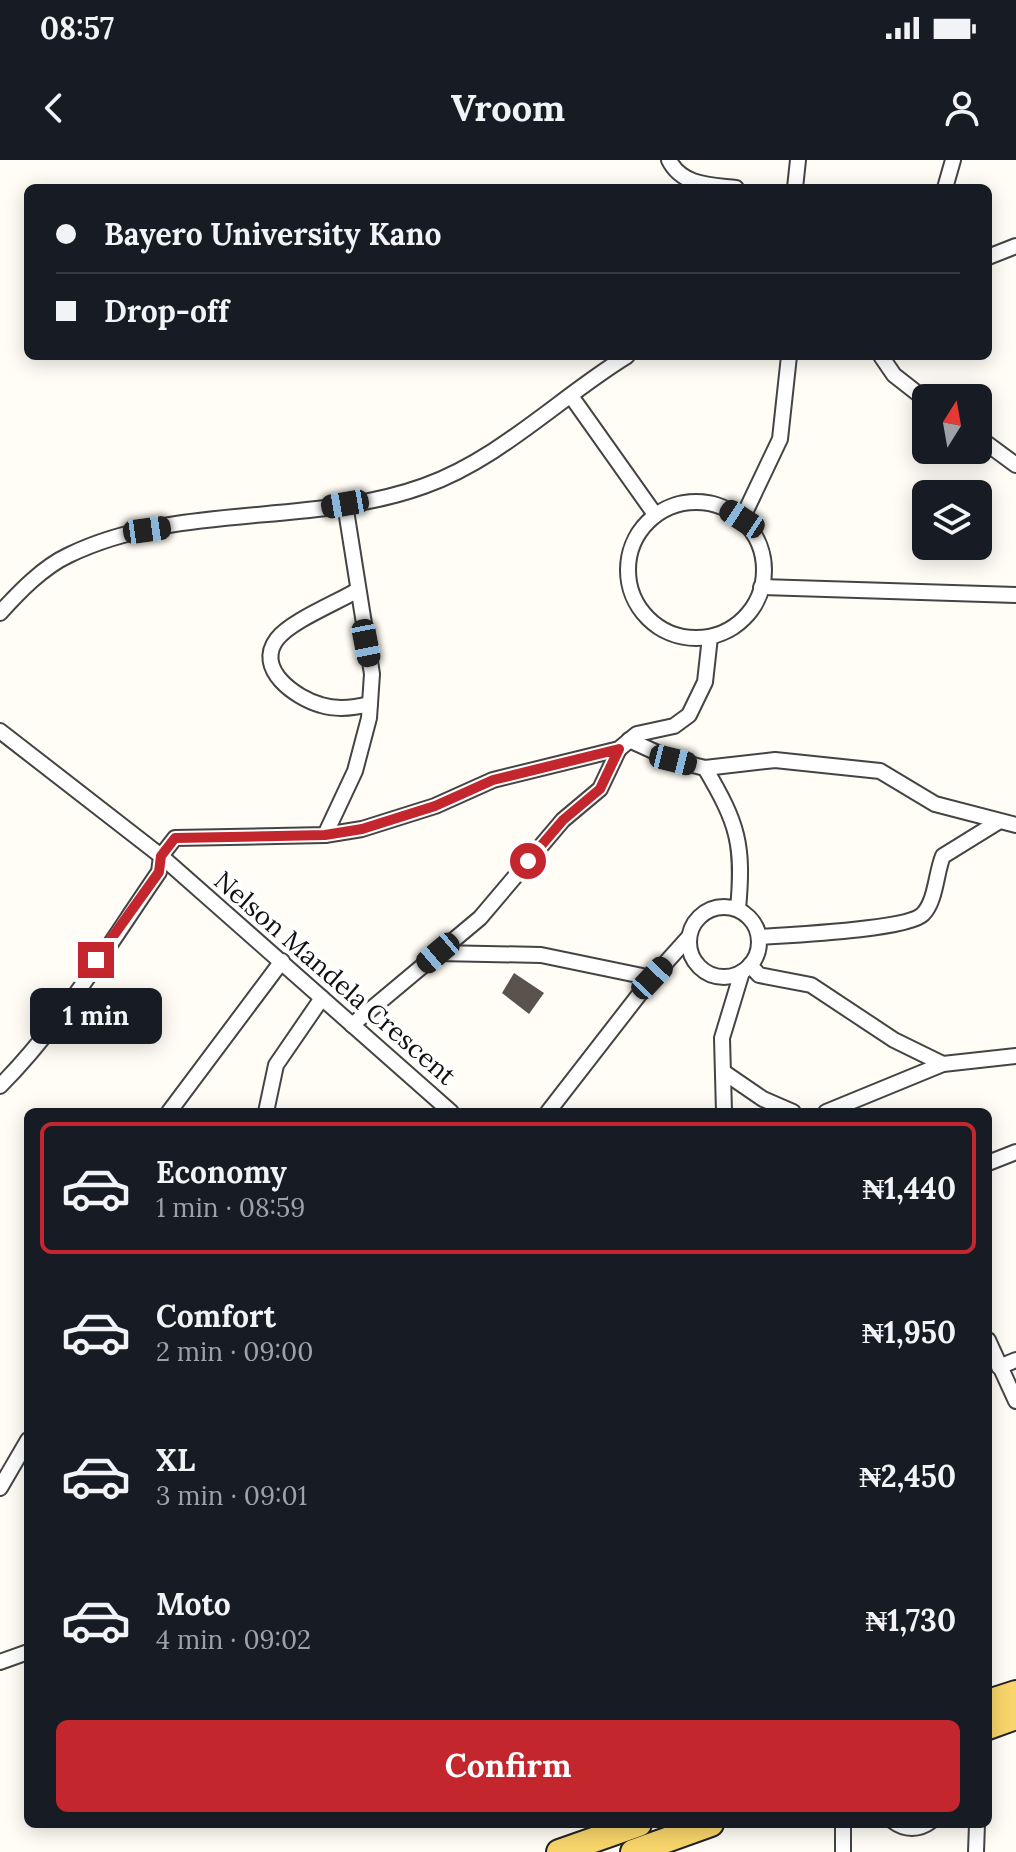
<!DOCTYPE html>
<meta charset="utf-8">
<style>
body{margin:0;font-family:Lora,serif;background:#20242c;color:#f1f3f6;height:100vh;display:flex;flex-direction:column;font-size:30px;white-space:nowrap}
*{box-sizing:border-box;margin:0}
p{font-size:26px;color:#9ea1a6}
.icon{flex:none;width:44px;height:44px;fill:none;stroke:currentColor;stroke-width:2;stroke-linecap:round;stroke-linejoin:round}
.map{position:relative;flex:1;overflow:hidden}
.panel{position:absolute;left:24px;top:948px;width:968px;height:720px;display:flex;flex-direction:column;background:#171b24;border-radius:12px;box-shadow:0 4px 20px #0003}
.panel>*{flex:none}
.top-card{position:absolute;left:24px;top:24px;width:968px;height:176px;border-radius:12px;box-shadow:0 4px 20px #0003;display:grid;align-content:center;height:176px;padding:0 32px;background:#171b24}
.needle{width:52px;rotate:11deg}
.controls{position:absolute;left:912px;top:224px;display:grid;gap:16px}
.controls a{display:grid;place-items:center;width:80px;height:80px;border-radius:12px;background:#171b24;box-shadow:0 4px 20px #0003;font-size:40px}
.end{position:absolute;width:36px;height:36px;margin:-18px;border:10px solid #c4262e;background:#fff;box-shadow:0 0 0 4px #fff}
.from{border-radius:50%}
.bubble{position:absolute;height:56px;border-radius:12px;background:#171b24;box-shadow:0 4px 20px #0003;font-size:26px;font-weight:700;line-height:56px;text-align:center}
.car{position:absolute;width:24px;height:48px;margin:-24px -12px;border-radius:10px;box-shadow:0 0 6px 2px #0007;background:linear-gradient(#222 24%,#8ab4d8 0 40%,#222 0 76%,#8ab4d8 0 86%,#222 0)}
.top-card b{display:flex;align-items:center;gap:28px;height:76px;font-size:30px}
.top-card b+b{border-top:2px solid #363941}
.top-card i{width:20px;height:20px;background:#f1f3f6}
ul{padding:14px 0 0;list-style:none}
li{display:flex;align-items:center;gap:24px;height:132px;margin:0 16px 12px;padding:0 16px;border:4px solid transparent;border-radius:12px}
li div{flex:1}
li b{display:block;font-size:30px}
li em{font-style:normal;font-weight:700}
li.active{border-color:#c4262e}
li>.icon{width:72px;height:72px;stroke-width:1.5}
.action{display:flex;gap:16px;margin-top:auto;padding:16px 32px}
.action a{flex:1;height:92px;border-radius:12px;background:#c4262e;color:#fff;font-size:32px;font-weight:700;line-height:92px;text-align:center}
.status{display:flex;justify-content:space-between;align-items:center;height:56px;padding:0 40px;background:#171b24;direction:ltr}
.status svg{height:22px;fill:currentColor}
header{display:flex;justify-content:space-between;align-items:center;height:104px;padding:0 32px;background:#171b24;font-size:36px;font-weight:700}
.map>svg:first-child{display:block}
</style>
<div class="status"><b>08:57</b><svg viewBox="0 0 49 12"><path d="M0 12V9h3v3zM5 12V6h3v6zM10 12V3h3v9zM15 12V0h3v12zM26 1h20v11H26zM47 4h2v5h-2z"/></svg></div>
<header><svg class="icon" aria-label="back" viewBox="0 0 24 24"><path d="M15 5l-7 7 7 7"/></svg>Vroom<svg class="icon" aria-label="person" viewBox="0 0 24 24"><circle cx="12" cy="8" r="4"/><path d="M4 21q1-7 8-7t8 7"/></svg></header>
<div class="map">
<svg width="1016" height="1692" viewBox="0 0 1016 1692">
<rect width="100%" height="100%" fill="#fffdf5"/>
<!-- building -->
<polygon fill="#5a524d" points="514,813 544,833 529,854 502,833"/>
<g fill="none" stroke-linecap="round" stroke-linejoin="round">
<defs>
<path id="service" d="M891,1664C904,1674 920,1674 933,1664"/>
<g id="minor">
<path d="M669,0C682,26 711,25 736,28"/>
<polyline points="795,28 798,0"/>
<polyline points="945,28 953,0"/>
<polyline points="988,97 1016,86"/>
<polyline points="881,196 894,215 926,240"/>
<polyline points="571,236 654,353"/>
<polyline points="978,277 1016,305"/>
<circle cx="696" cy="410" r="68"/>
<polyline points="742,359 780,279 789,196"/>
<polyline points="761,427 1016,435"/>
<path d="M356,431C336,443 291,461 277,479C254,509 296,538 321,545C337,550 354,548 370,544"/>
<path d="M0,453C19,432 43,407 69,395C178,342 311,367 424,326C500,299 560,237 627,196"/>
<polyline points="0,571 161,696 451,952"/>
<polyline points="629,580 673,600 705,608 775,600 880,611 935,644 1016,665"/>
<path d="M705,608C738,664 744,684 738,749"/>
<polyline points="325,675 355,611 369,558 372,514 345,344"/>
<circle cx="724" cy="782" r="35"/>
<path d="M759,777C786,775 908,770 923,754C936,741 936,712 943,696L998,662"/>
<polyline points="438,793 541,795 652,818"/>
<polyline points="750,805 759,815 811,825 894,880 943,904"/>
<polyline points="352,865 480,758 563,660 600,629 619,589"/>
<polyline points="725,913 763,939 793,952"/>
<path d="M0,926C62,864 109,784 159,712L161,696L175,678L325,675L362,669L435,646L493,620L619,589L637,574L674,566L689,555L705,522L710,477"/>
<polyline points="169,952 282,801"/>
<polyline points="266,952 276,905 322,838"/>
<polyline points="548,952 652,818 688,778"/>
<polyline points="724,952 722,878 742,812"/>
<polyline points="826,952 943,904 1016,896"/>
<polyline points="988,1003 1016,992"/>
<polyline points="988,1180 1016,1241"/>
<polyline points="999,1207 1016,1200"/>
<polyline points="0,1328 28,1280"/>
<polyline points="0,1502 28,1492"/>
<polyline points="843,1664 843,1692"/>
<polyline points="976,1692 977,1664"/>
</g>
<g id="primary">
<polyline points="988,1542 1016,1533"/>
<polyline points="988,1567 1016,1557"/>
<polyline points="559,1692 639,1664"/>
<polyline points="633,1692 711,1664"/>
</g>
</defs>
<!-- service casing -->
<use href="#service" stroke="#444" stroke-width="11"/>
<!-- minor casing -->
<use href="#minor" stroke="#444" stroke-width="18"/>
<!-- primary casing -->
<use href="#primary" stroke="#222" stroke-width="28"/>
<!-- service -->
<use href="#service" stroke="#fff" stroke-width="7"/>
<!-- minor -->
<use href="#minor" stroke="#fff" stroke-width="14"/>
<!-- primary -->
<use href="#primary" stroke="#f9d66b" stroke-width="24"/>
</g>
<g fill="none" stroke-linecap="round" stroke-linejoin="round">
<!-- route -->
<polyline stroke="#c4262e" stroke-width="10" points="96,800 159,712 161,696 175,678 325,675 362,669 435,646 493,620 619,589 600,629 563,660 528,701"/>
</g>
<g text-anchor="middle" stroke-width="8" stroke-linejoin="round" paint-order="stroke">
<!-- street labels -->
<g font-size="26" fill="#111" stroke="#fff">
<text transform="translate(335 818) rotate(41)" y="9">Nelson Mandela Crescent</text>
</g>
</g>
</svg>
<div class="controls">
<a><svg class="needle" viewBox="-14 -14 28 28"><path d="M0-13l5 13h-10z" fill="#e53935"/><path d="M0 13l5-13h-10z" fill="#9ea1a6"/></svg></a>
<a><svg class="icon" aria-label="layers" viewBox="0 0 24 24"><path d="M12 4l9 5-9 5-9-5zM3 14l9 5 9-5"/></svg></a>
</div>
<i class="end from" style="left:528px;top:701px"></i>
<i class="end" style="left:96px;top:800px"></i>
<div class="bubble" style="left:30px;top:828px;width:132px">1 min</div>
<i class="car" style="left:345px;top:344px;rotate:260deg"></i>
<i class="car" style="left:742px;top:359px;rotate:303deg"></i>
<i class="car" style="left:147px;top:370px;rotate:82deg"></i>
<i class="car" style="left:366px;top:483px;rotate:169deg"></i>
<i class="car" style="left:673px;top:600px;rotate:104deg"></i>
<i class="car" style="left:438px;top:793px;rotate:230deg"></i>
<i class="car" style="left:652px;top:818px;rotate:43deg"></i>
<div class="top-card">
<b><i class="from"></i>Bayero University Kano</b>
<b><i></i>Drop-off</b>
</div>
<section class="panel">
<ul>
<li class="active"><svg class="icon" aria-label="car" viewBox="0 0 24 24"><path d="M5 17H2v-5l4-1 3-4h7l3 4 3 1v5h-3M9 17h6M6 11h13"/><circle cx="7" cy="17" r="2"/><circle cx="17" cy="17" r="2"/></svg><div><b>Economy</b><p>1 min · 08:59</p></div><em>₦1,440</em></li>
<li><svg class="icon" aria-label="car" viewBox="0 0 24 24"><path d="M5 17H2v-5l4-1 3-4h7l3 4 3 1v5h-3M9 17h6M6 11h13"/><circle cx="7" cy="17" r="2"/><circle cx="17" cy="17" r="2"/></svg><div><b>Comfort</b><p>2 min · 09:00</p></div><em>₦1,950</em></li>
<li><svg class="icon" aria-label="car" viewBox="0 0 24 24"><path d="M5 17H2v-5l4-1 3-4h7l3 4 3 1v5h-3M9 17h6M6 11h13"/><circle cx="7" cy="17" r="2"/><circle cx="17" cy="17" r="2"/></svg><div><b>XL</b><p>3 min · 09:01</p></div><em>₦2,450</em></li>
<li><svg class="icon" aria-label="car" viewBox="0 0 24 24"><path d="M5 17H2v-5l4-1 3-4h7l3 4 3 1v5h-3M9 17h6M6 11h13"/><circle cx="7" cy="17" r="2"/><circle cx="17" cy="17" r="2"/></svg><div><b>Moto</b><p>4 min · 09:02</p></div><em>₦1,730</em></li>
</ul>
<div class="action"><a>Confirm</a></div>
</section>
</div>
